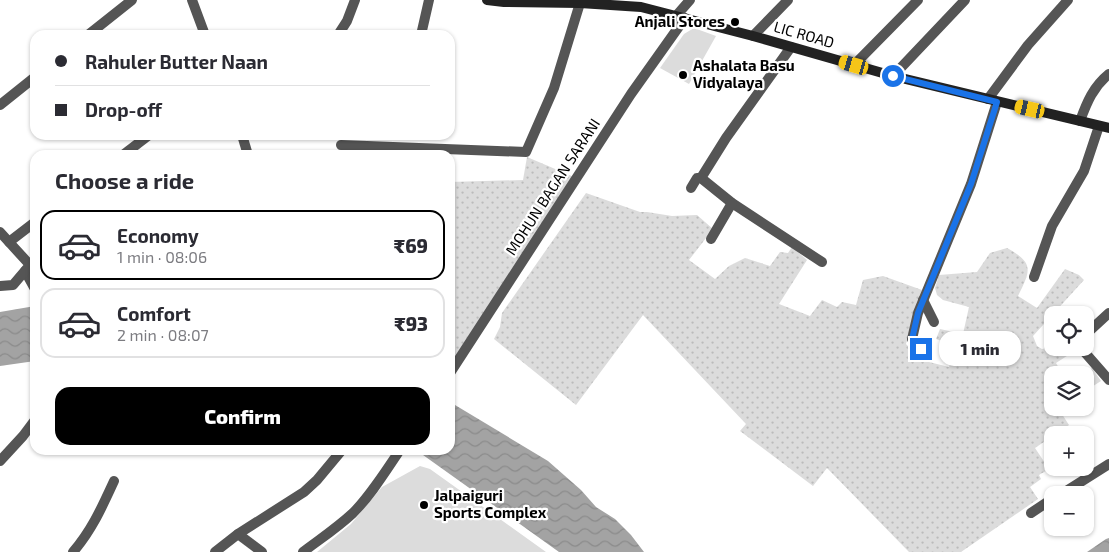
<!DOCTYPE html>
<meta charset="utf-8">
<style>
body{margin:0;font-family:"Exo 2",sans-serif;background:#f7f7f7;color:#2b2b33;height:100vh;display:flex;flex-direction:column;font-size:19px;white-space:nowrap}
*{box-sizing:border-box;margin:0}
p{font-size:16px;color:#7c7c81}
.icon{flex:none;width:28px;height:28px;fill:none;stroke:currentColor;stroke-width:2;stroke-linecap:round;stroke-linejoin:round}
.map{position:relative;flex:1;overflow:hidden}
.details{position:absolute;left:30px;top:150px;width:425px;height:305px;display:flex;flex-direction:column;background:#fff;border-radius:15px;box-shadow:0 1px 4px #0004}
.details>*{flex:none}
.banner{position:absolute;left:30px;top:30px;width:425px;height:110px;border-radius:15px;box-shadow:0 1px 4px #0004;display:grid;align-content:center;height:110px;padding:0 25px;background:#fff}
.fabs{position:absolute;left:1044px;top:306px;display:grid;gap:10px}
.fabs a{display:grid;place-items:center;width:50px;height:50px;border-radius:10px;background:#fff;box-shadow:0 1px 4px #0004;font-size:25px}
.end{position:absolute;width:22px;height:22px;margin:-11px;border:6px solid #1a73e8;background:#fff;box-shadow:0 0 0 2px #fff}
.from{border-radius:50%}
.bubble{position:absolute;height:35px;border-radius:15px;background:#fff;box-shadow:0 1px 4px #0004;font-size:16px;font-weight:800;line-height:35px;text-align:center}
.car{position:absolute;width:15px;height:30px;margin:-15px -8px;border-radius:6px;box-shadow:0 0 4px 1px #0007;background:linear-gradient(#f5c518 24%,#345 0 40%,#f5c518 0 76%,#345 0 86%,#f5c518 0)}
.banner b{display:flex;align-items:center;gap:18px;height:48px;font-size:19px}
.banner b+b{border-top:1px solid #e1e1e2}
.banner i{width:12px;height:12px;background:#2b2b33}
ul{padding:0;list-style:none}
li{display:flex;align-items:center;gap:15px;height:70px;margin:0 10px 8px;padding:0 15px;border:2px solid #e1e1e2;border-radius:15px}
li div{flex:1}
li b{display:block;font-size:19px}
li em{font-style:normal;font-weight:800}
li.active{border-color:#000}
li>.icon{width:45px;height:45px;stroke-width:1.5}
h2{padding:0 25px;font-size:22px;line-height:60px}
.action{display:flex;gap:10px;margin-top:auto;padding:10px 25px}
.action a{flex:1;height:58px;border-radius:15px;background:#000;color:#fff;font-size:20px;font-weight:800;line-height:58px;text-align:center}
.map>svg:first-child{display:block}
</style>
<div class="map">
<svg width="1109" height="552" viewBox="0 0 1109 552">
<defs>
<pattern id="grass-dots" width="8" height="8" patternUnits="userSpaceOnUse" patternTransform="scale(1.25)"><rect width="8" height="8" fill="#dcdcdc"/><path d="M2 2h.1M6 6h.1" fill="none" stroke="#bbb" stroke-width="1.8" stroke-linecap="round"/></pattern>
<pattern id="water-waves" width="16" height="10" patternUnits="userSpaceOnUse" patternTransform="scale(1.25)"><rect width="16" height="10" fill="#a3a3a3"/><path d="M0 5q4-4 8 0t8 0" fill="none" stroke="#8b8b8b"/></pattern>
</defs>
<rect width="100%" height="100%" fill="#fff"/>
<!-- grass -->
<g fill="url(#grass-dots)">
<polygon points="527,157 574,177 450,370 450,182 523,180"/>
<path d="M586,193L640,212H647L672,216L697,215L713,229L689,260L715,279L729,266L745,258L770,266L780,252L788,253L792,247L807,260L779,304L810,316L822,300L837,307L842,302L856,305L863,280L883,276L922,290L906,344L921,360L949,367L957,346L936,339L940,329L963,334L969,307L943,300L937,295L935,288L939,275L977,272L990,253L1007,248C1034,263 1031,270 1018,296L1037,308L1065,269L1079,275L1084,280L1033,336L1037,346L1042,349L1052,347L1068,348L1073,352L1056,363L1063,375H1052V408H1058L1069,425L1035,448L1049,469L1039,475L1041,479L1030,487L1038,499L961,552H909L827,468L813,486L740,431L746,424L643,315L576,405L494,339L500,327L502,313Z"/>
</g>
<!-- park -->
<g fill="#dcdcdc">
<polygon points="694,28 716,36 689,84 660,68 684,34"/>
<polygon points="1092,368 1101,381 1087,390 1085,387 1085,375 1081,375"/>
<polygon points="420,466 430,469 546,552 317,552 351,524 382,487"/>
</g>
<!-- water -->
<g fill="url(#water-waves)">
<polygon points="35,306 35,361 0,366 0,312"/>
<polygon points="450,402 548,461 581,490 596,507 615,519 631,535 644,552 559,552 416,450 450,450"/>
<polygon points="1109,538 1109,552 1087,552 1106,539"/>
</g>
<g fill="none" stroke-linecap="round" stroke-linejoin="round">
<!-- minor -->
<g stroke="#555" stroke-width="10">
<polyline points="192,0 205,35"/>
<polyline points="676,16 690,0"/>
<polyline points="88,35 132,0"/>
<polyline points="338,35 347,21 355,0"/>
<polyline points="421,35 429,0"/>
<polyline points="753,36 788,0"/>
<polyline points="791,47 726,138 701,178 732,203 822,262"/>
<polyline points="854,65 918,0"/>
<polyline points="893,76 965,0"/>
<polyline points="988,99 1028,45 1068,0"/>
<polyline points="0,105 35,77"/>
<path d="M1080,121C1087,102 1093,87 1109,74"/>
<polyline points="242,135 248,155"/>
<polyline points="341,145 526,152 554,88 580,3"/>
<polyline points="123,155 149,135"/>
<polyline points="691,188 697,178 701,178"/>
<polyline points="0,232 9,242 35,222"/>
<polyline points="711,239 732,203"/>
<polyline points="25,271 35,289"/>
<polyline points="1034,277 1052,226 1084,171 1099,126"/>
<polyline points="0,286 13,285 30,265 9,242"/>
<polyline points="923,300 934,322"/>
<polyline points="1085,335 1109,313"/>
<polyline points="1081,348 1109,380"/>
<polyline points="927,351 917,346 912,339 918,313 971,184 997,102"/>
<polyline points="0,461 23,436 35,420"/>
<polyline points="1060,495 1109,464"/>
<polyline points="1031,513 1052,499"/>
<polyline points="238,534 262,552"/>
<path d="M73,552C92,530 102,507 114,481"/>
<polyline points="215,552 238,534 304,492 317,480 342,450"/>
</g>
<!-- tertiary -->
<g stroke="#555" stroke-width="10">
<polyline points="450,373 631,94 685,18"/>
<path d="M303,552C320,539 337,528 353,513C371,495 385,472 400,450"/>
</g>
<!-- secondary -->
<polyline stroke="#222" stroke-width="10" points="487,0 504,2 580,3 641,7 753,36 893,76 1109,128"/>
</g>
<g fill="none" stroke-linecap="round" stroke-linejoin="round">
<!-- route -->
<polyline stroke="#1a73e8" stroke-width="6" points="893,76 997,102 971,184 918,313 912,339 921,349"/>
</g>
<!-- markers -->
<g fill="#000" stroke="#fff" stroke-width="2">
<circle cx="735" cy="22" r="5"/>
<circle cx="683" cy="75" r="5"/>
<circle cx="424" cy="505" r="5"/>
</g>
<g text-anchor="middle" stroke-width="4.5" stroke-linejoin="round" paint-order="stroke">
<!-- poi labels -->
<g font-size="15" font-weight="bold" fill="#000" stroke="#fff" text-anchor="start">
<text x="725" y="27" text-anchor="end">Anjali Stores</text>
<text x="693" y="71">Ashalata Basu<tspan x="693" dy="17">Vidyalaya</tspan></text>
<text x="434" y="501">Jalpaiguri<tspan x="434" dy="17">Sports Complex</tspan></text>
</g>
<!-- street labels -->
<g font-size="15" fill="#000" stroke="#fff">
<text transform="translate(804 35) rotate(16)" y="5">LIC ROAD</text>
<text transform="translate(553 187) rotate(-57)" y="5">MOHUN BAGAN SARANI</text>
</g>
</g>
</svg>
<div class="fabs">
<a><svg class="icon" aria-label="locate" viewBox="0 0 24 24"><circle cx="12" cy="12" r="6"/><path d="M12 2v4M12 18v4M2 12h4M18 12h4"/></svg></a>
<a><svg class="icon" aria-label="layers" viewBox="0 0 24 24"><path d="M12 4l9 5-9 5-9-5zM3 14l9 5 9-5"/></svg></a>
<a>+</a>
<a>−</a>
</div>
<i class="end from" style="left:893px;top:76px"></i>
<i class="end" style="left:921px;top:349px"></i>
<div class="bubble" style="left:939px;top:331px;width:82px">1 min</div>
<i class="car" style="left:854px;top:65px;rotate:286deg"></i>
<i class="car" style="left:1030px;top:109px;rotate:283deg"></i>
<div class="banner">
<b><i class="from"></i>Rahuler Butter Naan</b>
<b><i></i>Drop-off</b>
</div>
<section class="details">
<h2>Choose a ride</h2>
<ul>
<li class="active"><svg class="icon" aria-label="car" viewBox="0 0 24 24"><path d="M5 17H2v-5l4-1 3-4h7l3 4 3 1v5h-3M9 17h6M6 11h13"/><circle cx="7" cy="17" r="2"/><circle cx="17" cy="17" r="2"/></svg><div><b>Economy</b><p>1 min · 08:06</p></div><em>₹69</em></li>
<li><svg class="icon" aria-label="car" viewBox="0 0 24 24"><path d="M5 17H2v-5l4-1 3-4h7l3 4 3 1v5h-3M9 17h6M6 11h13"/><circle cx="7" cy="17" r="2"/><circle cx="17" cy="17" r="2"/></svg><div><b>Comfort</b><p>2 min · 08:07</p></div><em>₹93</em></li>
</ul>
<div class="action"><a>Confirm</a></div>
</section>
</div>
